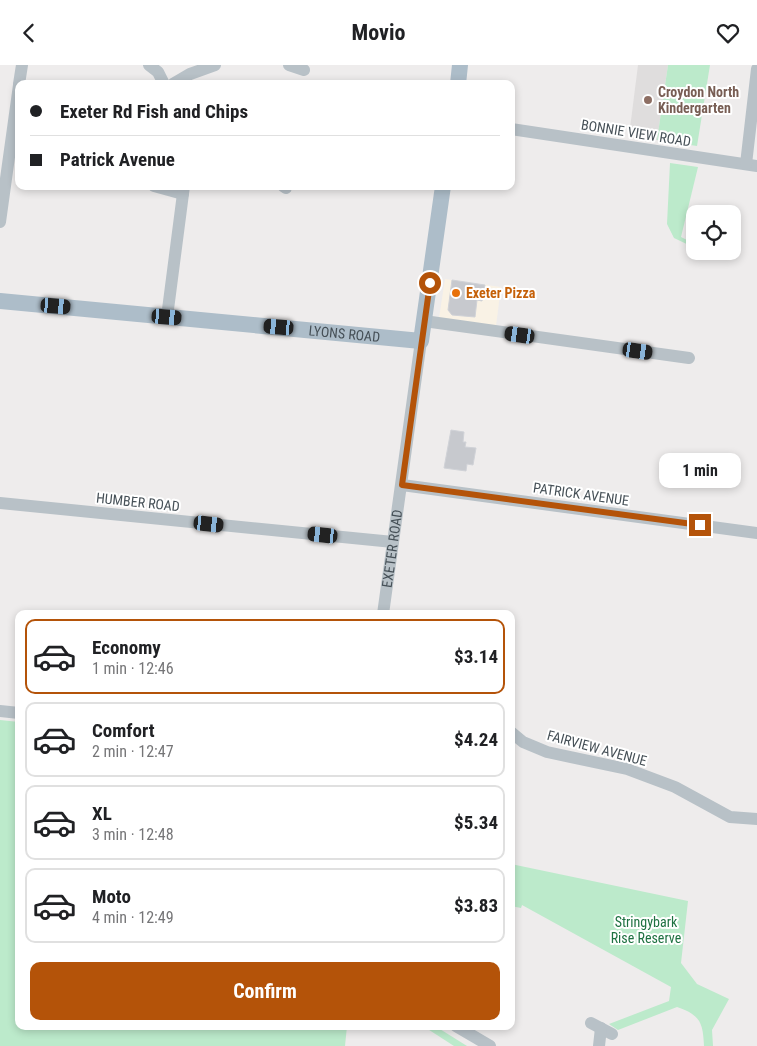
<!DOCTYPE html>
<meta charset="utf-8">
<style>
body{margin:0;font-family:"Roboto Condensed",sans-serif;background:#f6f6f6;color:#202124;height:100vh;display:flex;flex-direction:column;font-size:19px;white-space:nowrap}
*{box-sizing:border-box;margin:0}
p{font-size:16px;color:#757577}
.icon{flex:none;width:28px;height:28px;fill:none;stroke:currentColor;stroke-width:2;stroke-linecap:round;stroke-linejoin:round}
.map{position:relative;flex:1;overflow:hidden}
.drawer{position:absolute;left:15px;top:545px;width:500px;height:420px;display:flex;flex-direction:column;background:#fff;border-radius:10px;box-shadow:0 2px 8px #0003}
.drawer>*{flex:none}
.hud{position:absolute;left:15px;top:15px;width:500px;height:110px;border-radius:10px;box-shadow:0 2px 8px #0003;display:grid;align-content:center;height:110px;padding:0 15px;background:#fff}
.fabs{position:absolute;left:686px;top:140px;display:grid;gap:10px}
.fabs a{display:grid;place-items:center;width:55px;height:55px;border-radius:10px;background:#fff;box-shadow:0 2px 8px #0003;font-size:25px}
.end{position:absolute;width:22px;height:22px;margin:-11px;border:6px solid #b45309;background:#fff;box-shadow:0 0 0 2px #fff}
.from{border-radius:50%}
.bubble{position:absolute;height:35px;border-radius:10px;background:#fff;box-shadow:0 2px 8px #0003;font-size:16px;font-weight:700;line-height:35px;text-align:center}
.car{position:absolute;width:15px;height:30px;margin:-15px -8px;border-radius:6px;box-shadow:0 0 4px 1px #0007;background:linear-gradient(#222 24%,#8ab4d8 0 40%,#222 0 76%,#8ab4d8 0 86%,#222 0)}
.hud b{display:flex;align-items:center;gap:18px;height:48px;font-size:19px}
.hud b+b{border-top:1px solid #e0e0e0}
.hud i{width:12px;height:12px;background:#202124}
ul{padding:9px 0 0;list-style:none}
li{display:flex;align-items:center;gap:15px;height:75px;margin:0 10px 8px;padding:0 5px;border:2px solid #e0e0e0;border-radius:10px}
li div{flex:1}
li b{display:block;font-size:19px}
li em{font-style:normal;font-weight:700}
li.selected{border-color:#b45309}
li>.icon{width:45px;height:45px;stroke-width:1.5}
.button{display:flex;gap:10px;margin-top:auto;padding:10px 15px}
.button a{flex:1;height:58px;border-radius:10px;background:#b45309;color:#fff;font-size:20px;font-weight:700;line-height:58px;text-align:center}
header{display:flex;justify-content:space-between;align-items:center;height:65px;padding:0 15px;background:#fff;font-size:22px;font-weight:700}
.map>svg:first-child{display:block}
</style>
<header><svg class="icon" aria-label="back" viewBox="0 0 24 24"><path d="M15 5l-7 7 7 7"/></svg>Movio<svg class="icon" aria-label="heart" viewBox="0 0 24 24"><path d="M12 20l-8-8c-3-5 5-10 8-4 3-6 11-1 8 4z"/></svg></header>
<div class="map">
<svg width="757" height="981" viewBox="0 0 757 981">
<rect width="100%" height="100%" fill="#eeecec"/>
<!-- commercial -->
<polygon fill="#f9f2e5" points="445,214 501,222 496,261 439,253"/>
<!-- education -->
<polygon fill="#dfdddd" points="638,0 668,0 657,75 629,71"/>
<!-- green -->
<g fill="#bceacb">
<polygon points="668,0 710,0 697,81 657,75"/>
<polygon points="670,98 698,102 681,172 695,179 695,183 674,173 667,159"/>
<polygon points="0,655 19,657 19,961 347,961 345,981 0,981"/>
<path d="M511,799L688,836L681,898L697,919L729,934L712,965L713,981H704C703,957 700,950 677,942L618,965L609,959L669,936L671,922L522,840L521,843L511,841Z"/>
<polygon points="423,961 435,961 467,981 454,981"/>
</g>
<!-- building -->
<g fill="#c7c9ce" stroke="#d0d2d7">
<polygon points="452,215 485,220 482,236 477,235 475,252 452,250 448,245"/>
<polygon points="451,365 464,367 463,377 466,377 465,382 476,383 473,400 467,399 466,406 444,403"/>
</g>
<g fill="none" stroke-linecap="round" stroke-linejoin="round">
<!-- minor -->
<g stroke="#b8c1c7" stroke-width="12">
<polyline points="149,0 158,7 164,19"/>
<polyline points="289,0 304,5"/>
<polyline points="19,19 22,0"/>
<polyline points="173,19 190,9 215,0"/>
<polyline points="511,64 757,101"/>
<polyline points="746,99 757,4"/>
<polyline points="154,121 183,129"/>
<polyline points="283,121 286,123"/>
<polyline points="0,157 19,20"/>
<polyline points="167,252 184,121"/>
<polyline points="424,256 689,293"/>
<polyline points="402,420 757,468"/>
<polyline points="0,438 393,477"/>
<path id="s1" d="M383,549L421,276"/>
<polyline points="0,646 19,648"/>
<polyline points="511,667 523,677 547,687 627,704 675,722 730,752 757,754"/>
<polyline points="591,958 612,969"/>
<polyline points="456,961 490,981"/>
<polyline points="599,981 601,963"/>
</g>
<!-- major -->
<g stroke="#adbdc9" stroke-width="16">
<polyline points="458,19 460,0"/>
<path id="s2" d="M0,236L421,276L443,121"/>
</g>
</g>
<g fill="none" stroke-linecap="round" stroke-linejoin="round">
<!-- route -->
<polyline stroke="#b45309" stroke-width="6" points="430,218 402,420 700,460"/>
</g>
<!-- markers -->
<circle fill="#8d6e63" stroke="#fff" stroke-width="2" cx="648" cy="35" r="5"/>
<circle fill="#e8710a" stroke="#fff" stroke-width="2" cx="456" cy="228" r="5"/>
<g text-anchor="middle" stroke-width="4" stroke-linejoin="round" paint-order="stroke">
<!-- education labels -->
<g font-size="14" font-weight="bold" fill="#785e54" stroke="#fff" text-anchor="start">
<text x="658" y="32">Croydon North<tspan x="658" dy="16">Kindergarten</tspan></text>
</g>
<!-- street labels -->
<g font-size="14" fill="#465057" stroke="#fff">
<text transform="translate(636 68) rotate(9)" y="5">BONNIE VIEW ROAD</text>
<text dy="5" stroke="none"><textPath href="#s2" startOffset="346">LYONS ROAD</textPath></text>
<text transform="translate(581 429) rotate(8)" y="5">PATRICK AVENUE</text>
<text transform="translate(138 437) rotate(6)" y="5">HUMBER ROAD</text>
<text dy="5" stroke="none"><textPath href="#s1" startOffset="66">EXETER ROAD</textPath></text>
<text transform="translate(597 683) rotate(15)" y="5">FAIRVIEW AVENUE</text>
</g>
<!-- food labels -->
<g font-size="14" font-weight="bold" fill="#c56008" stroke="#fff" text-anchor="start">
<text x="466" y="233">Exeter Pizza</text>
</g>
<!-- park labels -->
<g font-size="14" fill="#1e7141" stroke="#fff">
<text x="646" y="862">Stringybark<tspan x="646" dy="16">Rise Reserve</tspan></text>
</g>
</g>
</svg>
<div class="fabs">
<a><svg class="icon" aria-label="locate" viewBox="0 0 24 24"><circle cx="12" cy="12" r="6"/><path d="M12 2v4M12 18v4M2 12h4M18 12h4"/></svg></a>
</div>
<i class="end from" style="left:430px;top:218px"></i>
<i class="end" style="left:700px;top:460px"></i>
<div class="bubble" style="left:659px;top:388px;width:82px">1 min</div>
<i class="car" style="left:56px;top:241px;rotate:95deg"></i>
<i class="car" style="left:167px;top:252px;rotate:95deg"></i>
<i class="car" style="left:279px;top:262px;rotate:275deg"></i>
<i class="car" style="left:520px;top:270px;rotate:278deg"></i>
<i class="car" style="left:638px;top:286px;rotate:98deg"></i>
<i class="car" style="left:209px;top:459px;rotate:96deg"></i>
<i class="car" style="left:323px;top:470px;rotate:276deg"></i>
<div class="hud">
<b><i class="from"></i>Exeter Rd Fish and Chips</b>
<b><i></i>Patrick Avenue</b>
</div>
<section class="drawer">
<ul>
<li class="selected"><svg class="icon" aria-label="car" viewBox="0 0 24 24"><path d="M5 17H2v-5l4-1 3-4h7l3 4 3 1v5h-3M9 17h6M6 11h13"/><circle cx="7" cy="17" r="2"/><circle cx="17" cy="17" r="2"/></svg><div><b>Economy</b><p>1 min · 12:46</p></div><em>$3.14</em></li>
<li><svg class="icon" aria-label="car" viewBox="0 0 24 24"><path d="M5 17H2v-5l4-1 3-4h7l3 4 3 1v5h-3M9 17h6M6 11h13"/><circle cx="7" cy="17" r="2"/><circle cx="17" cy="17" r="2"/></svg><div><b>Comfort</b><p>2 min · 12:47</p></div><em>$4.24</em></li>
<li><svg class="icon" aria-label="car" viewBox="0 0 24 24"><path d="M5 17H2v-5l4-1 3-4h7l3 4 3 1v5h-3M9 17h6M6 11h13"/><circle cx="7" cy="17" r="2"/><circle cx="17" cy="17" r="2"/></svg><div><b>XL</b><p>3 min · 12:48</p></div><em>$5.34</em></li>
<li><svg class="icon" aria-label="car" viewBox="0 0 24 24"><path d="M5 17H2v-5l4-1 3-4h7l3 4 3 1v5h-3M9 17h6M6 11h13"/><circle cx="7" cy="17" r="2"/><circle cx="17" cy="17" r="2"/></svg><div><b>Moto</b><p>4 min · 12:49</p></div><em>$3.83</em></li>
</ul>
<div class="button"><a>Confirm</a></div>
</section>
</div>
